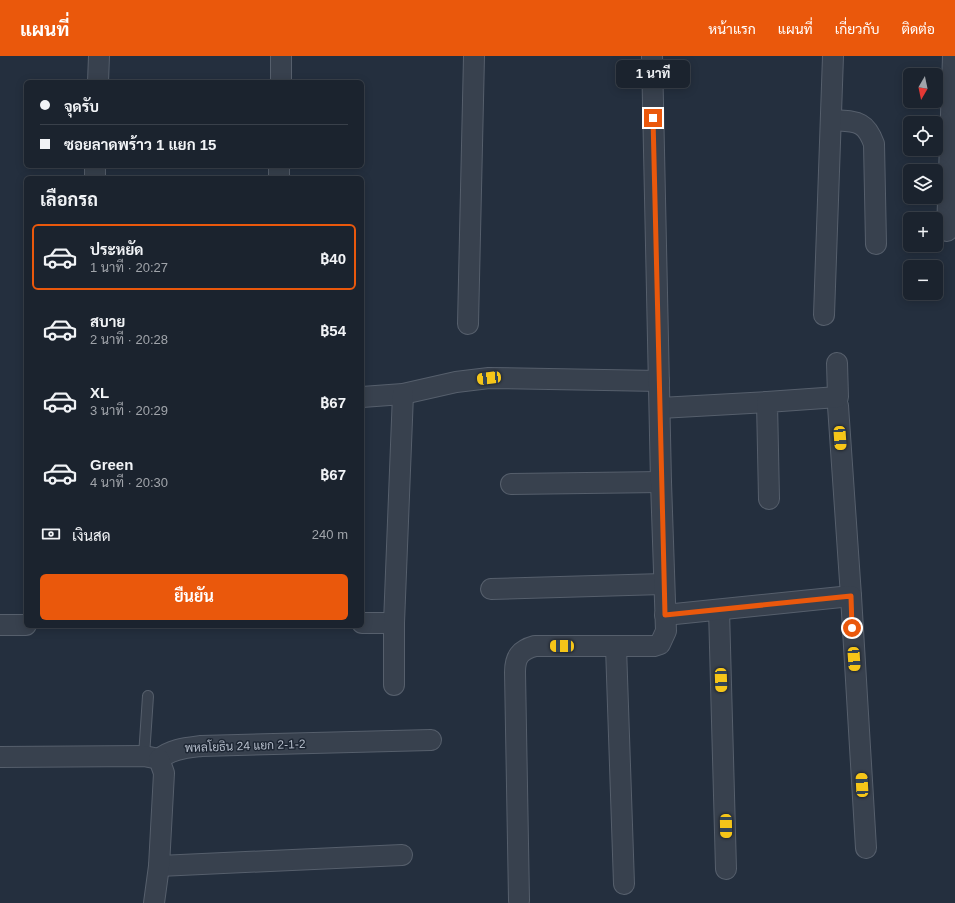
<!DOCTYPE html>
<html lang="th">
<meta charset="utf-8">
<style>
body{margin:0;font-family:Helvetica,Sarabun,sans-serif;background:#242b36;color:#f1f3f6;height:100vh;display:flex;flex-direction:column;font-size:15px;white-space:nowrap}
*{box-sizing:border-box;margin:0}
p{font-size:13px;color:#a0a4aa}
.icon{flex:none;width:22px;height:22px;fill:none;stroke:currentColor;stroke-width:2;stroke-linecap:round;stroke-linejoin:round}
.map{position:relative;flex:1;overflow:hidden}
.drawer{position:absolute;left:24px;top:120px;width:340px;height:452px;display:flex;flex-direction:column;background:#1b232e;border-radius:6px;box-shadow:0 2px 10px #0003,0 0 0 1px #39404a}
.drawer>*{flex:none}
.banner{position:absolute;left:24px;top:24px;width:340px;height:88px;border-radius:6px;box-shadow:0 2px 10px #0003,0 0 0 1px #39404a;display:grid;align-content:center;height:88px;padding:0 16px;background:#1b232e}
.needle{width:26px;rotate:189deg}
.controls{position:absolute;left:903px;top:12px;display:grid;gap:8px}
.controls a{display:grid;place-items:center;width:40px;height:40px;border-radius:6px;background:#1b232e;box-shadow:0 2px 10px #0003,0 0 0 1px #39404a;font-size:20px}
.end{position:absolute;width:18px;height:18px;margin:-9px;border:5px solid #ea580c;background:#fff;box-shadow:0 0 0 2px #fff}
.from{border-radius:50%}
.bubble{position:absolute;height:28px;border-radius:6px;background:#1b232e;box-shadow:0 2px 10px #0003,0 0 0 1px #39404a;font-size:13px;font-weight:700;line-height:28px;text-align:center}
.car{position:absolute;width:12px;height:24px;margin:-12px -6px;border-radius:5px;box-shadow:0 0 3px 1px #0007;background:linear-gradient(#f5c518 24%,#345 0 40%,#f5c518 0 76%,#345 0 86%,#f5c518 0)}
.banner b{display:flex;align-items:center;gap:14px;height:38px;font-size:15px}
.banner b+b{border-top:1px solid #39404a}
.banner i{width:10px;height:10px;background:#f1f3f6}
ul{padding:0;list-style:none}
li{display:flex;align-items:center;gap:12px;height:66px;margin:0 8px 6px;padding:0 8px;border:2px solid transparent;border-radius:6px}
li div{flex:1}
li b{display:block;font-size:15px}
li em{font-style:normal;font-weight:700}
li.active{border-color:#ea580c}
li>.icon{width:36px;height:36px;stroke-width:1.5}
h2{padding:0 16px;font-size:18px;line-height:48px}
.pay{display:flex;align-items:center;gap:10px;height:44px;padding:0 16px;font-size:15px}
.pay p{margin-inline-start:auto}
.button{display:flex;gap:8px;margin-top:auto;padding:8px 16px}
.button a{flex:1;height:46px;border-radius:6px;background:#ea580c;color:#fff;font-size:16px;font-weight:700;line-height:46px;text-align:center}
header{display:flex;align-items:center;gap:24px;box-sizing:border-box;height:56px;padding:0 20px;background:#ea580c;color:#fff}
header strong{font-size:19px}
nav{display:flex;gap:22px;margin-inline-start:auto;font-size:14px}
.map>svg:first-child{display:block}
</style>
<header>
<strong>แผนที่</strong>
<nav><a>หน้าแรก</a><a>แผนที่</a><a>เกี่ยวกับ</a><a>ติดต่อ</a></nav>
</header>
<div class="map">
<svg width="955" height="847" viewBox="0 0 955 847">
<rect width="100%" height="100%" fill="#242f3e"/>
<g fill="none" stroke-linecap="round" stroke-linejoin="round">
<defs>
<polyline id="lane" points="144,700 148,640"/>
<g id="street">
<polyline points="98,26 99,0"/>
<polyline points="281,26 281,0"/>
<path d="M831,64C855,66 865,63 874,88L876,188"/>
<polyline points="95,122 95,110"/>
<polyline points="279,122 279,110"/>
<polyline points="947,175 953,0"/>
<polyline points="824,259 833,0"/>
<polyline points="468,268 474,0"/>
<polyline points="362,341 403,338 456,326 489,322 659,325"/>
<polyline points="838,350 851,540"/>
<polyline points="660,352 767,346"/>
<polyline points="511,428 661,426"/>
<polyline points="769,443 767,346 838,341 837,307"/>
<polyline points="491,533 663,528"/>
<polyline points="719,554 726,813"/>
<polyline points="665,559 851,540 866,792"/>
<polyline points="362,567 394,567"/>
<polyline points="0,569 26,569"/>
<polyline points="616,591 624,828"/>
<polyline points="394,629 394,567 403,338"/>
<polyline points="0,701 144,700 159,703"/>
<path d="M159,703C172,693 185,692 201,690L431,684"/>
<polyline points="159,810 402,799"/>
<path d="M519,844L515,616C515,601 520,594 535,590H654L660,588L666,575L661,426L652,0"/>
<polyline points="154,847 159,810 164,717 159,703"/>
</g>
</defs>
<!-- lane casing -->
<use href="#lane" stroke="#565f6c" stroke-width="12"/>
<!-- street casing -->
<use href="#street" stroke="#565f6c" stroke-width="22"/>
<!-- lane -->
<use href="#lane" stroke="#38414e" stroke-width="10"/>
<!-- street -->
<use href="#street" stroke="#38414e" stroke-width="20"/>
</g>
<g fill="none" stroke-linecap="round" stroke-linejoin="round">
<!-- route -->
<polyline stroke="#ea580c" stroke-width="5" points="653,62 665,559 851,540 852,572"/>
</g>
<g text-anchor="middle" stroke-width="3" stroke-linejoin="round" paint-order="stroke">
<!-- street labels -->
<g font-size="12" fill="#b4bcc9" stroke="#1d2633">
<text transform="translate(245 690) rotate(-2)" y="4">พหลโยธิน 24 แยก 2-1-2</text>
</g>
</g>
</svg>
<div class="controls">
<a><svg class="needle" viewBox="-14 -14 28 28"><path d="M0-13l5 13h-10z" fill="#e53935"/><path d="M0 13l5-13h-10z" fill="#a0a4aa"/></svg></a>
<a><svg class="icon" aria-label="locate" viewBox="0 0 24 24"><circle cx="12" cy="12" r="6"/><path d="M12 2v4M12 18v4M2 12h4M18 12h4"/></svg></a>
<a><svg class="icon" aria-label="layers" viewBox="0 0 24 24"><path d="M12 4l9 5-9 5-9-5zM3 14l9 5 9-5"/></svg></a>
<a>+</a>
<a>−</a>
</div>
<i class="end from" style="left:852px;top:572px"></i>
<i class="end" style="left:653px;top:62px"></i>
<div class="bubble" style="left:616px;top:4px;width:74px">1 นาที</div>
<i class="car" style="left:489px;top:322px;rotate:263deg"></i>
<i class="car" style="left:840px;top:382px;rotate:176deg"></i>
<i class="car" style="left:562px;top:590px;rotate:271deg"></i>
<i class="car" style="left:854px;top:603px;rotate:176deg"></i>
<i class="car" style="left:721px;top:624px;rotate:178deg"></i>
<i class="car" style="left:862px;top:729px;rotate:357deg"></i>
<i class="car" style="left:726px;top:770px;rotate:179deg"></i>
<div class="banner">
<b><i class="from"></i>จุดรับ</b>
<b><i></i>ซอยลาดพร้าว 1 แยก 15</b>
</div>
<section class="drawer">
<h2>เลือกรถ</h2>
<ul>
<li class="active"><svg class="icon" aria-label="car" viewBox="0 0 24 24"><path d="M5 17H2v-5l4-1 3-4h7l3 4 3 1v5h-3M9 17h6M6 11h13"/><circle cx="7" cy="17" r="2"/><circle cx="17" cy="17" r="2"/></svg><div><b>ประหยัด</b><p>1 นาที · 20:27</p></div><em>฿40</em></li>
<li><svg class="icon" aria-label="car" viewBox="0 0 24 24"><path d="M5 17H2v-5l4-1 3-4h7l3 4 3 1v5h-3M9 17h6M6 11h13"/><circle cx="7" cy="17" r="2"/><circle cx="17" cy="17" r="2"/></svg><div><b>สบาย</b><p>2 นาที · 20:28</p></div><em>฿54</em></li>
<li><svg class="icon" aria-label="car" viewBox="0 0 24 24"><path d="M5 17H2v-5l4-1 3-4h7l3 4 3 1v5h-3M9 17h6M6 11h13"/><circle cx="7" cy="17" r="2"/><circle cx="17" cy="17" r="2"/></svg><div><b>XL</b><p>3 นาที · 20:29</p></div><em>฿67</em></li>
<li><svg class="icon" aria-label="car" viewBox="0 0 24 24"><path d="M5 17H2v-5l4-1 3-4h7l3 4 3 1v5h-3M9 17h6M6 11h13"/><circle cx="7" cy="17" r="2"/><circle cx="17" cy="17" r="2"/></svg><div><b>Green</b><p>4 นาที · 20:30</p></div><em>฿67</em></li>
</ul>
<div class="pay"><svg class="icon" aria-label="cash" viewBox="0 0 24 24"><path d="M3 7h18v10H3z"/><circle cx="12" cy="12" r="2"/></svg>เงินสด<p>240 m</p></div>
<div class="button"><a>ยืนยัน</a></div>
</section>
</div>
